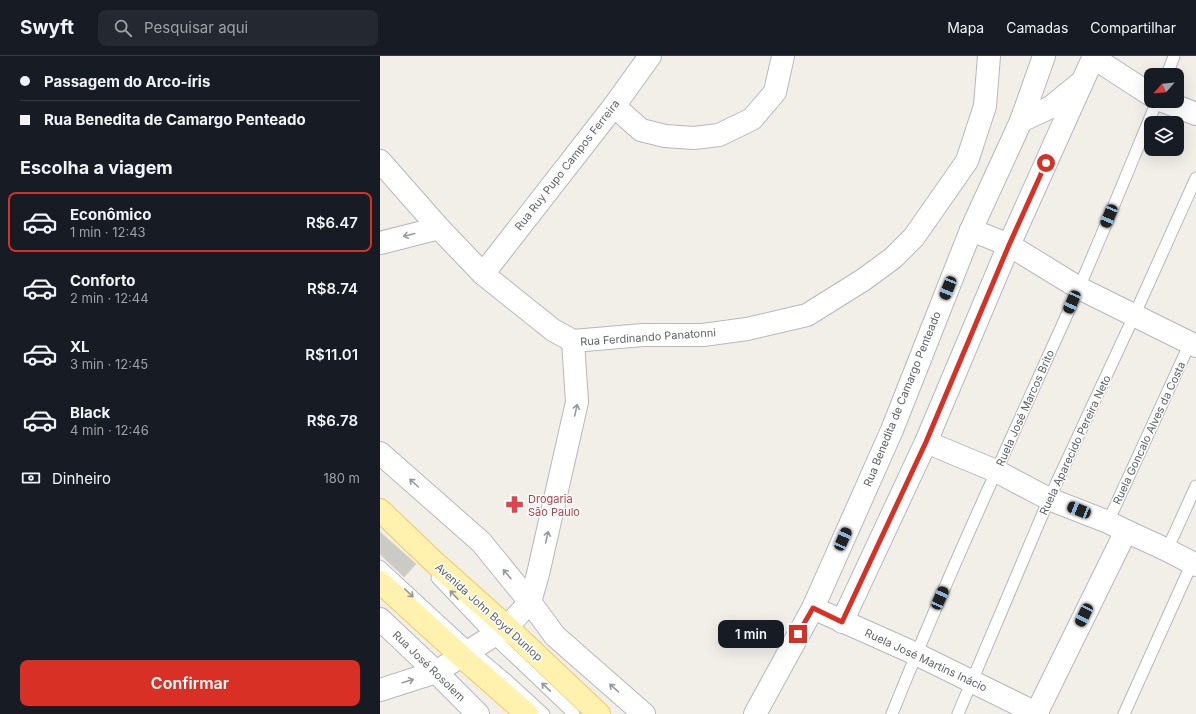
<!DOCTYPE html>
<html lang="pt">
<meta charset="utf-8">
<style>
body{margin:0;font-family:Inter,sans-serif;background:#242831;color:#f1f3f6;height:100vh;display:flex;flex-direction:column;font-size:15px;white-space:nowrap}
*{box-sizing:border-box;margin:0}
p{font-size:13px;color:#9ea1a6}
.icon{flex:none;width:22px;height:22px;fill:none;stroke:currentColor;stroke-width:2;stroke-linecap:round;stroke-linejoin:round}
.map{position:relative;flex:1;overflow:hidden}
.side{display:flex;flex-direction:column;background:#171b24;width:380px}
.side>*{flex:none}
.hud{display:grid;align-content:center;height:88px;padding:0 20px;background:#171b24}
.needle{width:26px;rotate:243deg}
.buttons{position:absolute;left:764px;top:12px;display:grid;gap:8px}
.buttons a{display:grid;place-items:center;width:40px;height:40px;border-radius:8px;background:#171b24;box-shadow:0 4px 16px #0002;font-size:20px}
.end{position:absolute;width:18px;height:18px;margin:-9px;border:5px solid #d93025;background:#fff;box-shadow:0 0 0 2px #fff}
.from{border-radius:50%}
.bubble{position:absolute;height:28px;border-radius:8px;background:#171b24;box-shadow:0 4px 16px #0002;font-size:13px;font-weight:600;line-height:28px;text-align:center}
.car{position:absolute;width:12px;height:24px;margin:-12px -6px;border-radius:5px;box-shadow:0 0 3px 1px #0007;background:linear-gradient(#222 24%,#8ab4d8 0 40%,#222 0 76%,#8ab4d8 0 86%,#222 0)}
.hud b{display:flex;align-items:center;gap:14px;height:38px;font-size:15px}
.hud b+b{border-top:1px solid #363941}
.hud i{width:10px;height:10px;background:#f1f3f6}
ul{padding:0;list-style:none}
li{display:flex;align-items:center;gap:12px;height:60px;margin:0 8px 6px;padding:0 12px;border:2px solid transparent;border-radius:8px}
li div{flex:1}
li b{display:block;font-size:15px}
li em{font-style:normal;font-weight:600}
li.current{border-color:#d93025}
li>.icon{width:36px;height:36px;stroke-width:1.5}
h2{padding:0 20px;font-size:18px;line-height:48px}
.pay{display:flex;align-items:center;gap:10px;height:44px;padding:0 20px;font-size:15px}
.pay p{margin-inline-start:auto}
.action{display:flex;gap:8px;margin-top:auto;padding:8px 20px}
.action a{flex:1;height:46px;border-radius:8px;background:#d93025;color:#fff;font-size:16px;font-weight:600;line-height:46px;text-align:center}
header{display:flex;align-items:center;gap:24px;box-sizing:border-box;height:56px;padding:0 20px;background:#171b24;border-bottom:1px solid #363941}
header strong{font-size:19px}
nav{display:flex;gap:22px;margin-inline-start:auto;font-size:14px}
.search{width:280px;height:36px;background:#242831;display:flex;align-items:center;gap:10px;box-sizing:border-box;padding:0 14px;border-radius:8px;color:#9ea1a6;font-size:15px}
main{display:flex;flex:1;min-height:0}
.map>svg:first-child{display:block}
</style>
<header>
<strong>Swyft</strong>
<div class="search"><svg class="icon" aria-label="search" viewBox="0 0 24 24"><circle cx="10" cy="10" r="6"/><path d="M15 15l6 6"/></svg>Pesquisar aqui</div>
<nav><a>Mapa</a><a>Camadas</a><a>Compartilhar</a></nav>
</header>
<main>
<section class="side">
<div class="hud">
<b><i class="from"></i>Passagem do Arco-íris</b>
<b><i></i>Rua Benedita de Camargo Penteado</b>
</div>
<h2>Escolha a viagem</h2>
<ul>
<li class="current"><svg class="icon" aria-label="car" viewBox="0 0 24 24"><path d="M5 17H2v-5l4-1 3-4h7l3 4 3 1v5h-3M9 17h6M6 11h13"/><circle cx="7" cy="17" r="2"/><circle cx="17" cy="17" r="2"/></svg><div><b>Econômico</b><p>1 min · 12:43</p></div><em>R$6.47</em></li>
<li><svg class="icon" aria-label="car" viewBox="0 0 24 24"><path d="M5 17H2v-5l4-1 3-4h7l3 4 3 1v5h-3M9 17h6M6 11h13"/><circle cx="7" cy="17" r="2"/><circle cx="17" cy="17" r="2"/></svg><div><b>Conforto</b><p>2 min · 12:44</p></div><em>R$8.74</em></li>
<li><svg class="icon" aria-label="car" viewBox="0 0 24 24"><path d="M5 17H2v-5l4-1 3-4h7l3 4 3 1v5h-3M9 17h6M6 11h13"/><circle cx="7" cy="17" r="2"/><circle cx="17" cy="17" r="2"/></svg><div><b>XL</b><p>3 min · 12:45</p></div><em>R$11.01</em></li>
<li><svg class="icon" aria-label="car" viewBox="0 0 24 24"><path d="M5 17H2v-5l4-1 3-4h7l3 4 3 1v5h-3M9 17h6M6 11h13"/><circle cx="7" cy="17" r="2"/><circle cx="17" cy="17" r="2"/></svg><div><b>Black</b><p>4 min · 12:46</p></div><em>R$6.78</em></li>
</ul>
<div class="pay"><svg class="icon" aria-label="cash" viewBox="0 0 24 24"><path d="M3 7h18v10H3z"/><circle cx="12" cy="12" r="2"/></svg>Dinheiro<p>180 m</p></div>
<div class="action"><a>Confirmar</a></div>
</section>
<div class="map">
<svg width="816" height="658" viewBox="0 0 816 658">
<rect width="100%" height="100%" fill="#f1efe8"/>
<!-- building -->
<polygon fill="#cccac5" stroke="#d6d1c6" points="0,476 36,508 24,521 0,498"/>
<g fill="none" stroke-linecap="round" stroke-linejoin="round">
<defs>
<g id="service">
<polyline points="787,19 794,0"/>
<polyline points="728,466 810,287"/>
<polyline points="787,494 816,430"/>
<polyline points="0,510 91,594 128,625 164,658"/>
<polyline points="57,522 112,580 194,658"/>
<path d="M512,658C569,515 635,375 698,234C725,172 751,108 777,45"/>
<polyline points="578,658 669,443 754,260 816,122"/>
<polyline points="744,658 812,507"/>
</g>
<g id="minor">
<polyline points="714,2 771,39"/>
<polyline points="783,45 816,58"/>
<polyline points="234,50 261,74 285,80 314,82 339,79 372,63 395,36 403,0"/>
<polyline points="641,65 671,51 699,28"/>
<polyline points="0,105 59,172 103,218 173,274 193,285 263,279 323,279 367,273 427,259 483,224 513,202 534,181 587,105 605,50 609,0"/>
<polyline points="591,174 629,189 699,232 816,290"/>
<polyline points="0,187 59,172"/>
<polyline points="103,218 234,50 270,0"/>
<polyline points="546,386 616,415 669,443 728,466 746,475 787,494 816,509"/>
<polyline points="433,552 536,598 658,658"/>
<polyline points="462,566 546,386 629,189 714,0"/>
<polyline points="0,634 56,616 127,571 150,546 158,518 197,346 193,285"/>
<polyline points="375,658 433,552 512,374 591,174 641,65 664,0"/>
<polyline points="656,658 746,475"/>
</g>
<g id="tertiary">
<polyline points="0,397 101,486 150,546 175,580 264,658"/>
<polyline points="0,563 56,616 98,658"/>
</g>
<g id="primary">
<polyline points="0,454 53,505 127,571 219,658"/>
<polyline points="0,526 81,600 147,658"/>
</g>
</defs>
<!-- service casing -->
<use href="#service" stroke="#b5b8bc" stroke-width="13"/>
<!-- minor casing -->
<use href="#minor" stroke="#b5b8bc" stroke-width="24"/>
<!-- tertiary casing -->
<use href="#tertiary" stroke="#b5b8bc" stroke-width="24"/>
<!-- primary casing -->
<use href="#primary" stroke="#f2c960" stroke-width="24"/>
<!-- service -->
<use href="#service" stroke="#fff" stroke-width="11"/>
<!-- minor -->
<use href="#minor" stroke="#fff" stroke-width="22"/>
<!-- tertiary -->
<use href="#tertiary" stroke="#fff" stroke-width="22"/>
<!-- primary -->
<use href="#primary" stroke="#fff2af" stroke-width="22"/>
</g>
<!-- one-way arrows -->
<defs><path id="oneway-shaft" d="M-6 0H5M1.5-3L5.5 0L1.5 3" fill="none" stroke-width="1.6" stroke-linecap="round" stroke-linejoin="round"/></defs>
<g stroke="#979a9d">
<use href="#oneway-shaft" transform="translate(29 179) rotate(166)"/>
<use href="#oneway-shaft" transform="translate(196 354) rotate(-77)"/>
<use href="#oneway-shaft" transform="translate(34 427) rotate(-138)"/>
<use href="#oneway-shaft" transform="translate(167 481) rotate(-77)"/>
<use href="#oneway-shaft" transform="translate(127 518) rotate(-130)"/>
<use href="#oneway-shaft" transform="translate(29 537) rotate(43)"/>
<use href="#oneway-shaft" transform="translate(74 539) rotate(-133)"/>
<use href="#oneway-shaft" transform="translate(28 625) rotate(-17)"/>
<use href="#oneway-shaft" transform="translate(166 631) rotate(-137)"/>
<use href="#oneway-shaft" transform="translate(234 632) rotate(-139)"/>
</g>
<g fill="none" stroke-linecap="round" stroke-linejoin="round">
<!-- route -->
<polyline stroke="#d93025" stroke-width="5" points="418,578 433,552 462,566 546,386 629,189 666,107"/>
</g>
<!-- icons -->
<defs>
<symbol id="pharmacy-bare" viewBox="-9 -9 18 18"><path d="M-2-6h4v4h4v4h-4v4h-4v-4h-4v-4h4Z" fill="#e0444e" stroke="#fff" stroke-width="2.5" paint-order="stroke"/></symbol>
</defs>
<g fill-rule="evenodd">
<use href="#pharmacy-bare" x="122" y="436" width="25" height="25"/>
</g>
<g text-anchor="middle" stroke-width="3" stroke-linejoin="round" paint-order="stroke">
<!-- street labels -->
<g font-size="11" fill="#5f6368" stroke="#fff">
<text transform="translate(187 109) rotate(-52)" y="4">Rua Ruy Pupo Campos Ferreira</text>
<text transform="translate(268 281) rotate(-4)" y="4">Rua Ferdinando Panatonni</text>
<text transform="translate(522 343) rotate(-68)" y="4">Rua Benedita de Camargo Penteado</text>
<text transform="translate(645 352) rotate(-66)" y="4">Ruela José Marcos Brito</text>
<text transform="translate(769 377) rotate(-65)" y="4">Ruela Goncalo Alves da Costa</text>
<text transform="translate(695 389) rotate(-65)" y="4">Ruela Aparecido Pereira Neto</text>
<text transform="translate(109 556) rotate(42)" y="4">Avenida John Boyd Dunlop</text>
<text transform="translate(546 604) rotate(25)" y="4">Ruela José Martins Inácio</text>
<text transform="translate(49 610) rotate(44)" y="4">Rua José Rosolem</text>
</g>
<!-- health labels -->
<g font-size="11" fill="#be3a42" stroke="#fff" text-anchor="start">
<text x="148" y="447">Drogaria<tspan x="148" dy="13">São Paulo</tspan></text>
</g>
</g>
</svg>
<div class="buttons">
<a><svg class="needle" viewBox="-14 -14 28 28"><path d="M0-13l5 13h-10z" fill="#e53935"/><path d="M0 13l5-13h-10z" fill="#9ea1a6"/></svg></a>
<a><svg class="icon" aria-label="layers" viewBox="0 0 24 24"><path d="M12 4l9 5-9 5-9-5zM3 14l9 5 9-5"/></svg></a>
</div>
<i class="end from" style="left:666px;top:107px"></i>
<i class="end" style="left:418px;top:578px"></i>
<div class="bubble" style="left:338px;top:564px;width:66px">1 min</div>
<i class="car" style="left:729px;top:160px;rotate:203deg"></i>
<i class="car" style="left:568px;top:232px;rotate:202deg"></i>
<i class="car" style="left:692px;top:246px;rotate:204deg"></i>
<i class="car" style="left:699px;top:454px;rotate:292deg"></i>
<i class="car" style="left:463px;top:483px;rotate:24deg"></i>
<i class="car" style="left:560px;top:542px;rotate:24deg"></i>
<i class="car" style="left:704px;top:559px;rotate:206deg"></i>
</div>
</main>
